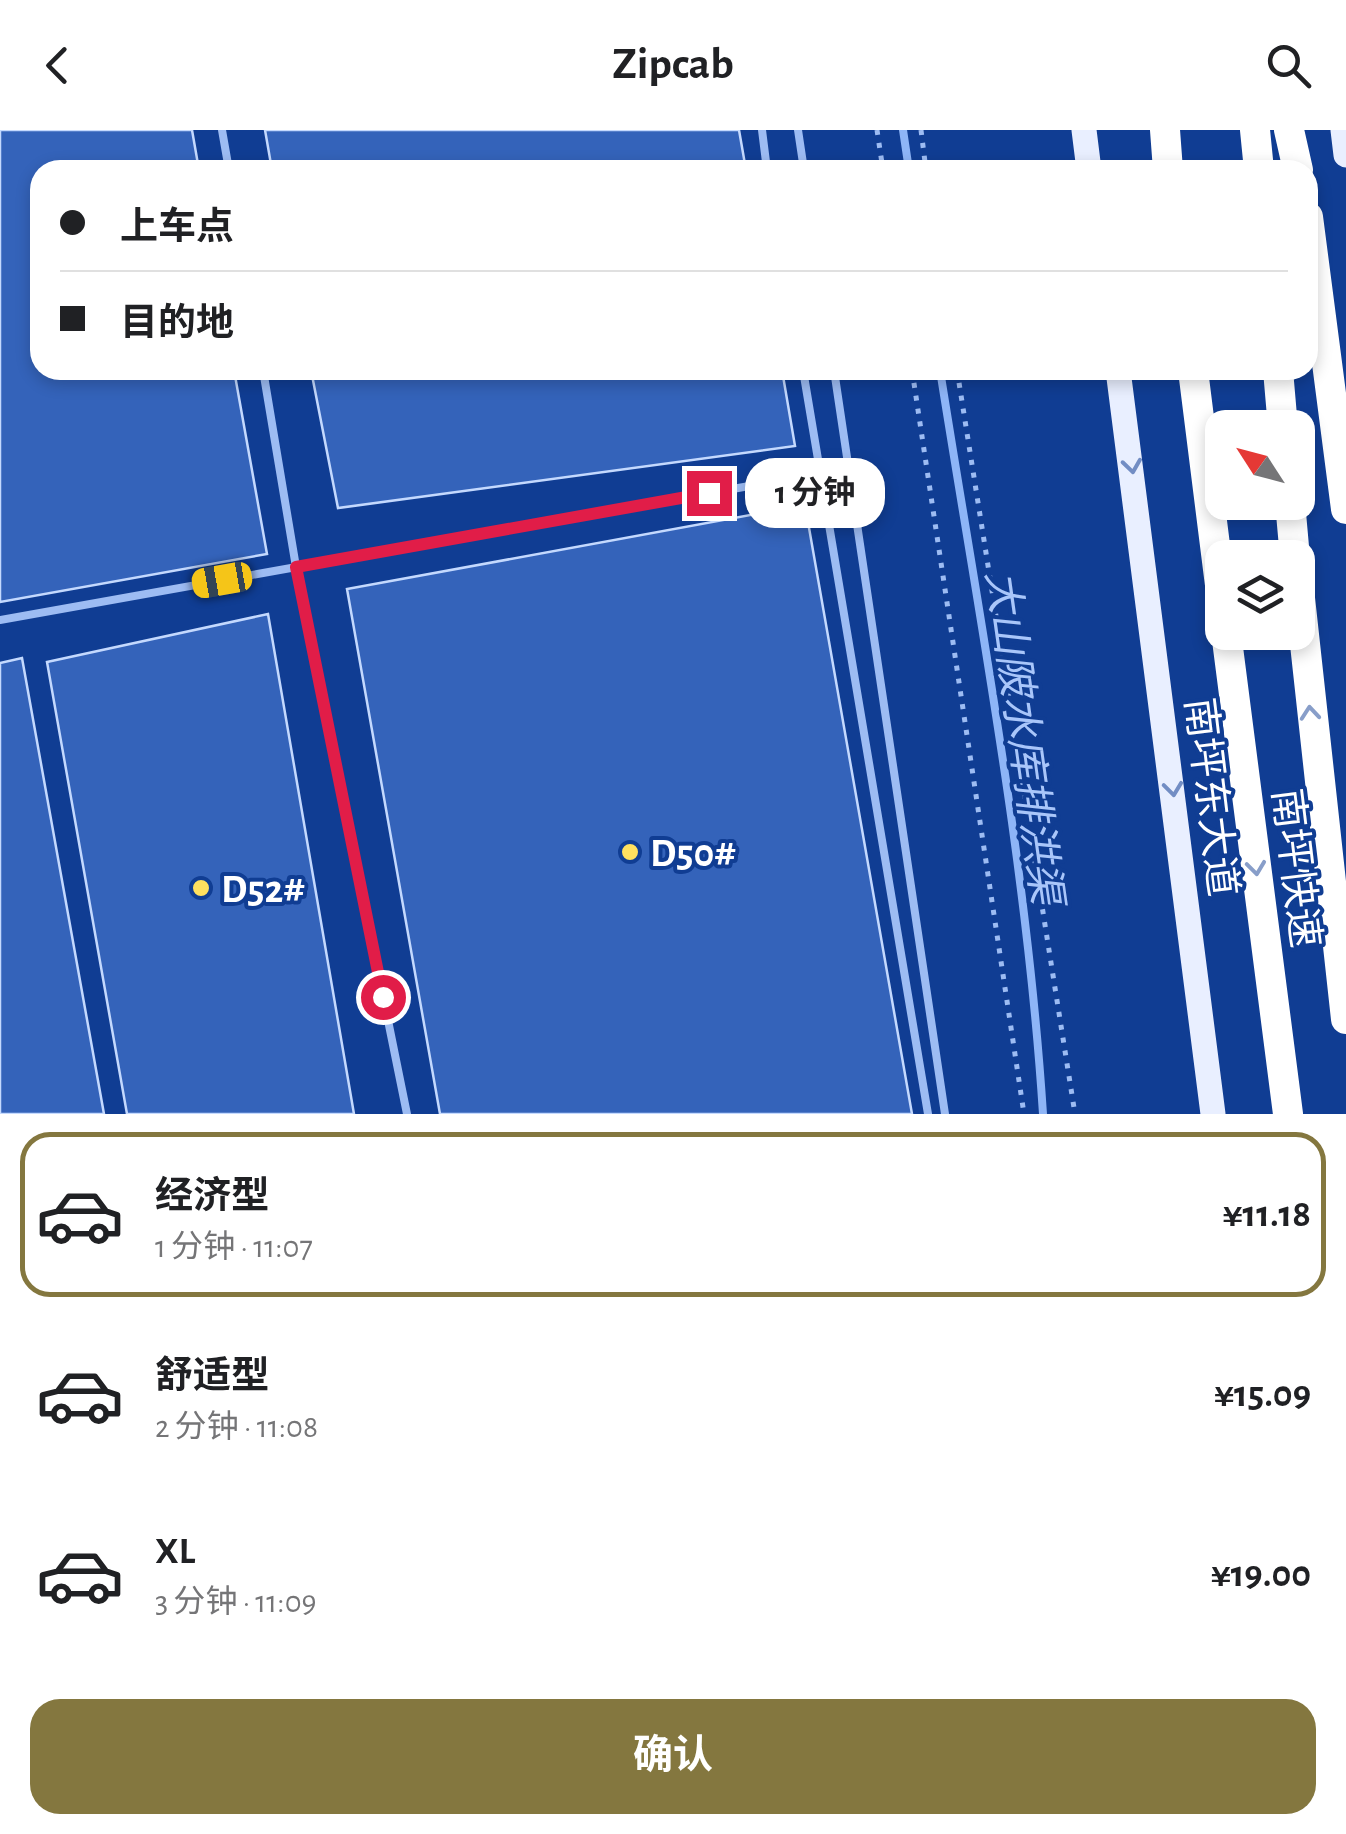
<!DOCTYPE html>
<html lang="zh">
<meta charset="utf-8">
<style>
body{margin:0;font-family:"Alegreya Sans","Noto Sans SC",sans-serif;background:#f2f2f2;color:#202124;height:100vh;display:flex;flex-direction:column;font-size:38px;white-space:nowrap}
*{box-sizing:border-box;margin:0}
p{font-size:32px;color:#757577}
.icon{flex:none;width:55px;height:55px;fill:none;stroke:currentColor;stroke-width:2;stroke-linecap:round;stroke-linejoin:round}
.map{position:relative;height:984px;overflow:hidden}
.drawer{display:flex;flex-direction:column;background:#fff;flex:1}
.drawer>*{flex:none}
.banner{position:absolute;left:30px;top:30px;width:1288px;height:220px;border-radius:30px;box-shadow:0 5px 15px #0003;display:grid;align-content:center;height:220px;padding:0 30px;background:#fff}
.needle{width:65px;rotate:306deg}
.fabs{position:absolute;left:1205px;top:280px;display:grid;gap:20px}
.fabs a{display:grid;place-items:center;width:110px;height:110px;border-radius:20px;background:#fff;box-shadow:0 5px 15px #0003;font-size:50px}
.end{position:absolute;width:45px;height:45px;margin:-22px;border:12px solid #e11d48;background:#fff;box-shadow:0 0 0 5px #fff}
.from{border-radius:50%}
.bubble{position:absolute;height:70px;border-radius:30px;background:#fff;box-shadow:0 5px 15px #0003;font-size:32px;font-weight:700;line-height:70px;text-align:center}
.car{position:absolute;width:30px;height:60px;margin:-30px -15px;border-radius:12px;box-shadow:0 0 8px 2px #0007;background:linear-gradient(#f5c518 24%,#345 0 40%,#f5c518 0 76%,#345 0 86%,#f5c518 0)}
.banner b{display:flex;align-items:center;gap:35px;height:95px;font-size:38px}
.banner b+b{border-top:2px solid #e0e0e0}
.banner i{width:25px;height:25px;background:#202124}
ul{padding:18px 0 0;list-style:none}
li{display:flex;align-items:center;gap:30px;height:165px;margin:0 20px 15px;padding:0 10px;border:5px solid transparent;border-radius:30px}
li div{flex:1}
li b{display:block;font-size:38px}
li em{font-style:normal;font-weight:700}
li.current{border-color:#84773f}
li>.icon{width:90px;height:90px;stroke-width:1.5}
.action{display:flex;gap:20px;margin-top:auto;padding:20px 30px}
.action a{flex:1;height:115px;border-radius:30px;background:#84773f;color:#fff;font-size:40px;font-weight:700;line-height:115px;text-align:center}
header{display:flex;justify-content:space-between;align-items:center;height:130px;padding:0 30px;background:#fff;font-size:45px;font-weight:700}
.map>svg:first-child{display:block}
</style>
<header><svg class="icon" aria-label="back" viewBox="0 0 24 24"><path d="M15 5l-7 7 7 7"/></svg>Zipcab<svg class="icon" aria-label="search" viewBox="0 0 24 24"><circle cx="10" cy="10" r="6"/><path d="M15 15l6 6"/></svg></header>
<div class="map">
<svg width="1346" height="984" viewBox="0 0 1346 984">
<rect width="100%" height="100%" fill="#103d93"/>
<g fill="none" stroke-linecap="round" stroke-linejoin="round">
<!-- stream -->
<g stroke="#8eb5f7" stroke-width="8">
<polyline points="903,0 909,40"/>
<path d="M940,240C979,487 1027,735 1043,984"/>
</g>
</g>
<!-- building -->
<g fill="#3463ba" stroke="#c4d9fe" stroke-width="2.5">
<polygon points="0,0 192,0 199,40 40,40 40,240 234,240 267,424 0,472"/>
<polygon points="265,0 739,0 746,40 272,40"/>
<polygon points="311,240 782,240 795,316 338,378"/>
<polygon points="805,375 912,984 440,984 347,459"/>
<polygon points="268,484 354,984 127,984 47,532"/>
<polygon points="22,528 104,984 0,984 0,533"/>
</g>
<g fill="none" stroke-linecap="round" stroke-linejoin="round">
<!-- path -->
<g stroke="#9dbcf3" stroke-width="5" stroke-dasharray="5 8" stroke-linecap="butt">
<polyline points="877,0 883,40"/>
<polyline points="921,0 926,40"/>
<polyline points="912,240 1024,984"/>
<polyline points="957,240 1075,984"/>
</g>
<!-- lane -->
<g stroke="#9dbcf3" stroke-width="8">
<polyline points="222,0 229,40"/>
<polyline points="762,0 767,40"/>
<polyline points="798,0 804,40"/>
<polyline points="263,240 296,437 407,984"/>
<polyline points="803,240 928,984"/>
<polyline points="834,240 945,984"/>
<polyline points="0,490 822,343"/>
</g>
<!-- primary -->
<g stroke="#e9efff" stroke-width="25">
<polyline points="1084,0 1089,40"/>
<polyline points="1343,0 1346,25"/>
<polyline points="1118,240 1213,984"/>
</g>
<!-- highway -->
<g stroke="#fff" stroke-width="30">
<polyline points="1165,0 1168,40"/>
<polyline points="1255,0 1259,40"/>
<polyline points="1289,0 1298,40"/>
<polyline points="1308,87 1346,379"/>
<polyline points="1193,240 1222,471"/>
<polyline points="1278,240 1283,298"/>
<polyline points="1290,372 1295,428"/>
<polyline points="1298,450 1346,889"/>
<polyline points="1226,502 1288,984"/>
</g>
</g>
<!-- one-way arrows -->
<defs><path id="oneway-chevron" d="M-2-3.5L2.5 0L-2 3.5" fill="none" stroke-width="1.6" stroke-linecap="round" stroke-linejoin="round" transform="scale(2.5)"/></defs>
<g stroke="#728dc4">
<use href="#oneway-chevron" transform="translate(1132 336) rotate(82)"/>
<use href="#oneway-chevron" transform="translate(1173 659) rotate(83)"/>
</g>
<g stroke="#889ec9">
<use href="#oneway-chevron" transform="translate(1310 583) rotate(-95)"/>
<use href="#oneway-chevron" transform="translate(1256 738) rotate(83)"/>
</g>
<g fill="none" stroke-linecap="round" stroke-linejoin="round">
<!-- route -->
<polyline stroke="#e11d48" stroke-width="12" points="383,867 296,437 709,363"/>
</g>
<!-- markers -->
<g fill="#ffe05f" stroke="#103d93" stroke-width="4">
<circle cx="630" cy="722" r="10"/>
<circle cx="201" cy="758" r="10"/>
</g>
<g text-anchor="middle" stroke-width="8" stroke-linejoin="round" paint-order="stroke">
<!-- street labels -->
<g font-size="40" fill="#fff" stroke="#103d93">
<text transform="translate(1212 667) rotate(83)" y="14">南坪东大道</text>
<text transform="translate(1297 738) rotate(83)" y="14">南坪快速</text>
</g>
<!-- poi labels -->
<g font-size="40" font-weight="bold" fill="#fff" stroke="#103d93" text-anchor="start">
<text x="650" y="736">D50#</text>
<text x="221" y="772">D52#</text>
</g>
<!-- water labels -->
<g font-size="42" font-style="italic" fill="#a9c6fa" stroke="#103d93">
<text transform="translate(1025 607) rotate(82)" y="15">大山陂水库排洪渠</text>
</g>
</g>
</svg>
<div class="fabs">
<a><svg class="needle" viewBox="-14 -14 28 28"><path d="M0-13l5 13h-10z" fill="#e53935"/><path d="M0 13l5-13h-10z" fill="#757577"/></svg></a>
<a><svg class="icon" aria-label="layers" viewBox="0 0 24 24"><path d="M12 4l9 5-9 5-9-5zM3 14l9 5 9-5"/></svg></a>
</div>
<i class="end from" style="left:383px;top:867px"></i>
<i class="end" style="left:709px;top:363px"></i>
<div class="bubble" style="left:745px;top:328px;width:140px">1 分钟</div>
<i class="car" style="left:222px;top:450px;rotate:260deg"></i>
<div class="banner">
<b><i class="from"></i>上车点</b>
<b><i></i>目的地</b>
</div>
</div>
<section class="drawer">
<ul>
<li class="current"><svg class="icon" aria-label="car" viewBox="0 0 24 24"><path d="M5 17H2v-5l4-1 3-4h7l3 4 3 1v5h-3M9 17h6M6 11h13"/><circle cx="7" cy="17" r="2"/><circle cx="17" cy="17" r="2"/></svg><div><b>经济型</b><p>1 分钟 · 11:07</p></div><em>¥11.18</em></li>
<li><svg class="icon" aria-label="car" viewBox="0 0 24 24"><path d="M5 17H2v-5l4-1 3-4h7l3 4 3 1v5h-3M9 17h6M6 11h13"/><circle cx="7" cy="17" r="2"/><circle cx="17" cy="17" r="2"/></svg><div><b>舒适型</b><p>2 分钟 · 11:08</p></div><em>¥15.09</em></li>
<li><svg class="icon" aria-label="car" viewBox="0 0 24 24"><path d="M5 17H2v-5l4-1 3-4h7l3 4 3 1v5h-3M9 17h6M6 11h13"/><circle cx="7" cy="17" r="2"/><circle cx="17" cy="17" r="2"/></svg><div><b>XL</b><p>3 分钟 · 11:09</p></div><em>¥19.00</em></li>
</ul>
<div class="action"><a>确认</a></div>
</section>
